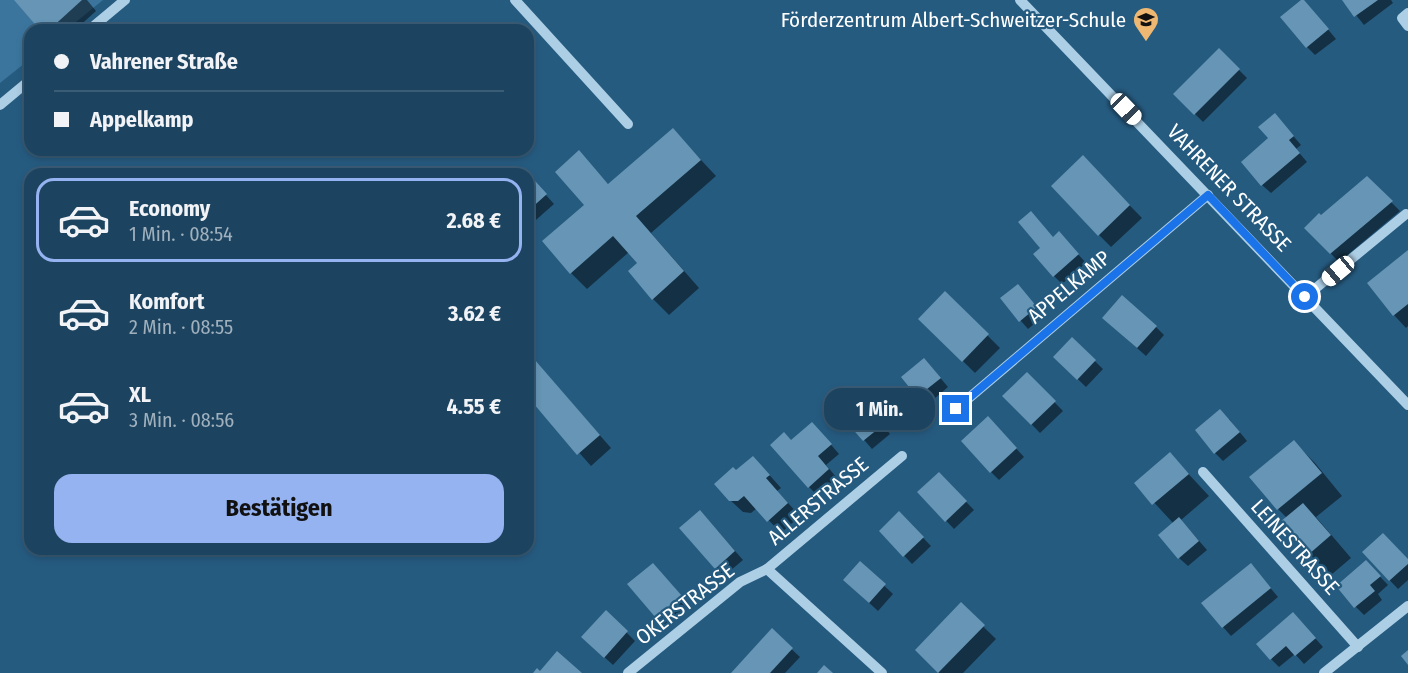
<!DOCTYPE html>
<html lang="de">
<meta charset="utf-8">
<style>
body{margin:0;font-family:"Fira Sans Condensed",sans-serif;background:#254b66;color:#f1f3f6;height:100vh;display:flex;flex-direction:column;font-size:22px;white-space:nowrap}
*{box-sizing:border-box;margin:0}
p{font-size:20px;color:#a0b0bd}
.icon{flex:none;width:33px;height:33px;fill:none;stroke:currentColor;stroke-width:2;stroke-linecap:round;stroke-linejoin:round}
.map{position:relative;flex:1;overflow:hidden}
.drawer{position:absolute;left:24px;top:168px;width:510px;height:387px;display:flex;flex-direction:column;background:#1c4460;border-radius:18px;box-shadow:0 3px 9px #0003,0 0 0 2px #3a5c75}
.drawer>*{flex:none}
.top-card{position:absolute;left:24px;top:24px;width:510px;height:132px;border-radius:18px;box-shadow:0 3px 9px #0003,0 0 0 2px #3a5c75;display:grid;align-content:center;height:132px;padding:0 30px;background:#1c4460}
.end{position:absolute;width:27px;height:27px;margin:-14px;border:8px solid #1a73e8;background:#fff;box-shadow:0 0 0 3px #fff}
.from{border-radius:50%}
.bubble{position:absolute;height:42px;border-radius:18px;background:#1c4460;box-shadow:0 3px 9px #0003,0 0 0 2px #3a5c75;font-size:20px;font-weight:700;line-height:42px;text-align:center}
.car{position:absolute;width:18px;height:36px;margin:-18px -9px;border-radius:8px;box-shadow:0 0 4px 2px #0007;background:linear-gradient(#fff 24%,#345 0 40%,#fff 0 76%,#345 0 86%,#fff 0)}
.top-card b{display:flex;align-items:center;gap:21px;height:57px;font-size:22px}
.top-card b+b{border-top:2px solid #3a5c75}
.top-card i{width:15px;height:15px;background:#f1f3f6}
ul{padding:10px 0 0;list-style:none}
li{display:flex;align-items:center;gap:18px;height:84px;margin:0 12px 9px;padding:0 18px;border:3px solid transparent;border-radius:18px}
li div{flex:1}
li b{display:block;font-size:22px}
li em{font-style:normal;font-weight:700}
li.active{border-color:#95b2f1}
li>.icon{width:54px;height:54px;stroke-width:1.5}
.button{display:flex;gap:12px;margin-top:auto;padding:12px 30px}
.button a{flex:1;height:69px;border-radius:18px;background:#95b2f1;color:#111;font-size:24px;font-weight:700;line-height:69px;text-align:center}
.map>svg:first-child{display:block}
</style>
<div class="map">
<svg width="1408" height="673" viewBox="0 0 1408 673">
<rect width="100%" height="100%" fill="#265b80"/>
<!-- green -->
<polygon fill="#3b759e" points="0,0 103,0 66,30 30,30 30,59 0,83"/>
<!-- shadow -->
<g fill="#0007">
<polygon points="16,0 87,0 96,11 75,30 42,30"/>
<polygon points="1344,0 1391,0 1393,3 1364,25"/>
<polygon points="1311,9 1336,39 1315,55 1307,47"/>
<polygon points="1219,50 1247,78 1203,122 1175,94"/>
<polygon points="1283,124 1301,145 1296,149 1307,162 1271,193 1262,185 1270,139"/>
<polygon points="673,130 716,176 651,233 699,288 669,315 653,299 639,263 629,252 587,289 571,273 586,205 579,153 609,185"/>
<polygon points="1095,170 1142,218 1111,247 1099,235"/>
<polygon points="528,175 554,204 528,227"/>
<polygon points="1367,178 1400,211 1339,262 1306,228"/>
<polygon points="1054,238 1067,242 1086,263 1062,284 1054,276"/>
<polygon points="1408,252 1408,326 1406,328 1394,315 1369,283"/>
<polygon points="1018,286 1044,316 1028,329 1002,299"/>
<polygon points="945,293 1000,348 975,373 920,319"/>
<polygon points="1112,326 1156,327 1164,335 1146,356"/>
<polygon points="1072,339 1103,369 1086,387 1055,357"/>
<polygon points="528,353 611,448 591,466 528,395"/>
<polygon points="932,368 948,387 927,405 903,377"/>
<polygon points="1027,374 1063,411 1040,433 1004,396"/>
<polygon points="871,411 890,434 872,449 845,418"/>
<polygon points="1229,419 1247,441 1223,461 1215,453"/>
<polygon points="996,426 1024,457 999,480 991,472"/>
<polygon points="820,432 839,454 826,465 837,478 817,495 809,487 792,442"/>
<polygon points="1294,442 1315,463 1342,496 1316,517 1351,558 1331,575 1309,554 1287,518 1278,509"/>
<polygon points="1170,454 1209,496 1181,520 1207,550 1188,566 1179,558 1173,523 1136,483"/>
<polygon points="765,470 781,488 777,491 800,516 781,533 757,508 751,513 743,512 730,500 736,472"/>
<polygon points="939,474 974,510 954,529 919,492"/>
<polygon points="899,513 931,546 912,564 881,531"/>
<polygon points="708,520 743,560 724,576 716,568"/>
<polygon points="1364,553 1408,561 1408,580 1398,589"/>
<polygon points="1366,562 1388,585 1378,594 1382,600 1364,615 1356,607"/>
<polygon points="860,563 893,594 878,611 853,588"/>
<polygon points="1251,565 1278,597 1231,636 1223,627"/>
<polygon points="661,573 689,605 665,625 657,617"/>
<polygon points="961,605 996,639 963,673 939,673 917,650"/>
<polygon points="606,612 635,641 613,665 591,645"/>
<polygon points="1301,622 1323,647 1304,664 1295,654 1279,667 1271,659"/>
<polygon points="772,631 800,657 785,673 733,673"/>
</g>
<!-- building -->
<g fill="#6695b5">
<polygon points="14,0 82,0 49,30 40,30"/>
<polygon points="1301,0 1304,0 1329,29 1306,48 1280,17"/>
<polygon points="1342,0 1378,0 1354,17"/>
<polygon points="1219,48 1240,69 1194,115 1173,94"/>
<polygon points="1275,113 1294,136 1289,140 1300,153 1261,186 1241,162 1268,138 1258,127"/>
<polygon points="673,128 701,160 636,216 684,271 652,300 628,271 637,263 613,236 570,274 542,241 584,205 555,172 579,150 608,184"/>
<polygon points="1083,155 1130,205 1098,236 1051,186"/>
<polygon points="526,171 547,194 528,211 528,174 522,174"/>
<polygon points="1367,176 1393,201 1330,254 1304,228 1319,213 1321,215"/>
<polygon points="1031,211 1053,237 1059,231 1079,254 1053,277 1033,254 1040,248 1018,222"/>
<polygon points="1408,250 1408,304 1393,316 1367,283"/>
<polygon points="1018,284 1037,307 1019,322 1000,298"/>
<polygon points="945,291 989,334 962,362 918,319"/>
<polygon points="1122,295 1157,326 1137,348 1102,318"/>
<polygon points="1072,337 1096,360 1077,380 1053,357"/>
<polygon points="528,352 600,435 577,455 528,397"/>
<polygon points="924,358 941,378 917,397 901,377"/>
<polygon points="1027,372 1056,401 1031,425 1002,396"/>
<polygon points="863,401 883,425 863,441 843,418"/>
<polygon points="1220,409 1240,432 1214,454 1195,430"/>
<polygon points="988,416 1017,448 990,473 961,441"/>
<polygon points="812,422 832,444 818,456 829,469 808,488 770,445 784,432 791,440"/>
<polygon points="1294,440 1322,473 1277,510 1249,477"/>
<polygon points="1170,452 1189,474 1152,505 1134,483"/>
<polygon points="753,456 770,475 766,478 788,503 767,522 744,496 738,501 729,501 714,484 733,467 736,470"/>
<polygon points="939,472 967,501 945,522 917,492"/>
<polygon points="1303,503 1331,535 1308,555 1280,522"/>
<polygon points="700,510 735,551 715,569 679,528"/>
<polygon points="899,511 924,537 903,557 879,531"/>
<polygon points="1179,517 1199,541 1178,559 1158,535"/>
<polygon points="1383,533 1408,559 1408,564 1389,581 1362,552"/>
<polygon points="1366,560 1381,576 1370,585 1375,591 1354,608 1336,586"/>
<polygon points="860,561 886,584 869,603 843,580"/>
<polygon points="653,563 682,596 656,618 627,584"/>
<polygon points="1251,563 1271,588 1222,628 1201,603"/>
<polygon points="961,602 985,625 938,673 915,650"/>
<polygon points="606,610 628,631 604,658 581,637"/>
<polygon points="1293,612 1316,638 1295,656 1286,646 1270,660 1256,644"/>
<polygon points="772,628 793,648 770,673 731,673"/>
<polygon points="1408,650 1408,665 1401,656"/>
<polygon points="557,651 582,673 533,673 537,668 540,671"/>
<polygon points="824,665 833,673 817,673"/>
</g>
<g fill="none" stroke-linecap="round" stroke-linejoin="round">
<!-- minor -->
<g stroke="#adcfe6" stroke-width="10">
<polyline points="515,0 628,124"/>
<polyline points="1020,0 1408,405"/>
<polyline points="1408,13 1402,18 1408,26"/>
<polyline points="89,30 125,0"/>
<polyline points="0,105 30,80"/>
<polyline points="1305,297 1406,214"/>
<polyline points="956,409 1208,195"/>
<polyline points="1203,472 1358,647"/>
<polyline points="628,673 740,582 767,569"/>
<polyline points="882,673 767,569 902,456"/>
<polyline points="1324,673 1408,606"/>
</g>
</g>
<g fill="none" stroke-linecap="round" stroke-linejoin="round">
<!-- route -->
<polyline stroke="#1a73e8" stroke-width="8" points="956,409 1208,195 1305,297"/>
</g>
<!-- icons -->
<defs>
<symbol id="school-pin" viewBox="-11 -11 22 30"><path d="M0 17L-7.5 6A9.5 9.5 0 1 1 7.5 6Z" fill="#efb872" stroke="#265b80"/><path d="M0-5L7-2L0 1L-7-2ZM-4 1L0 2.5L4 1V4Q0 6-4 4Z" fill="#111"/></symbol>
</defs>
<g fill-rule="evenodd">
<use href="#school-pin" x="1131" y="5" width="30" height="40"/>
</g>
<g text-anchor="middle" stroke-width="4.5" stroke-linejoin="round" paint-order="stroke">
<!-- poi labels -->
<g font-size="21" fill="#fff" stroke="#265b80" text-anchor="end">
<text x="1126" y="27">Förderzentrum Albert-Schweitzer-Schule</text>
</g>
<!-- street labels -->
<g font-size="21" fill="#fff" stroke="#265b80">
<text transform="translate(1229 188) rotate(46)" y="7">VAHRENER STRASSE</text>
<text transform="translate(1069 287) rotate(-40)" y="7">APPELKAMP</text>
<text transform="translate(818 501) rotate(-40)" y="7">ALLERSTRASSE</text>
<text transform="translate(1295 547) rotate(48)" y="7">LEINESTRASSE</text>
<text transform="translate(685 604) rotate(-38)" y="7">OKERSTRASSE</text>
</g>
</g>
</svg>
<i class="end from" style="left:1305px;top:297px"></i>
<i class="end" style="left:956px;top:409px"></i>
<div class="bubble" style="left:824px;top:388px;width:111px">1 Min.</div>
<i class="car" style="left:1126px;top:109px;rotate:136deg"></i>
<i class="car" style="left:1338px;top:271px;rotate:230deg"></i>
<div class="top-card">
<b><i class="from"></i>Vahrener Straße</b>
<b><i></i>Appelkamp</b>
</div>
<section class="drawer">
<ul>
<li class="active"><svg class="icon" aria-label="car" viewBox="0 0 24 24"><path d="M5 17H2v-5l4-1 3-4h7l3 4 3 1v5h-3M9 17h6M6 11h13"/><circle cx="7" cy="17" r="2"/><circle cx="17" cy="17" r="2"/></svg><div><b>Economy</b><p>1 Min. · 08:54</p></div><em>2.68 €</em></li>
<li><svg class="icon" aria-label="car" viewBox="0 0 24 24"><path d="M5 17H2v-5l4-1 3-4h7l3 4 3 1v5h-3M9 17h6M6 11h13"/><circle cx="7" cy="17" r="2"/><circle cx="17" cy="17" r="2"/></svg><div><b>Komfort</b><p>2 Min. · 08:55</p></div><em>3.62 €</em></li>
<li><svg class="icon" aria-label="car" viewBox="0 0 24 24"><path d="M5 17H2v-5l4-1 3-4h7l3 4 3 1v5h-3M9 17h6M6 11h13"/><circle cx="7" cy="17" r="2"/><circle cx="17" cy="17" r="2"/></svg><div><b>XL</b><p>3 Min. · 08:56</p></div><em>4.55 €</em></li>
</ul>
<div class="button"><a>Bestätigen</a></div>
</section>
</div>
